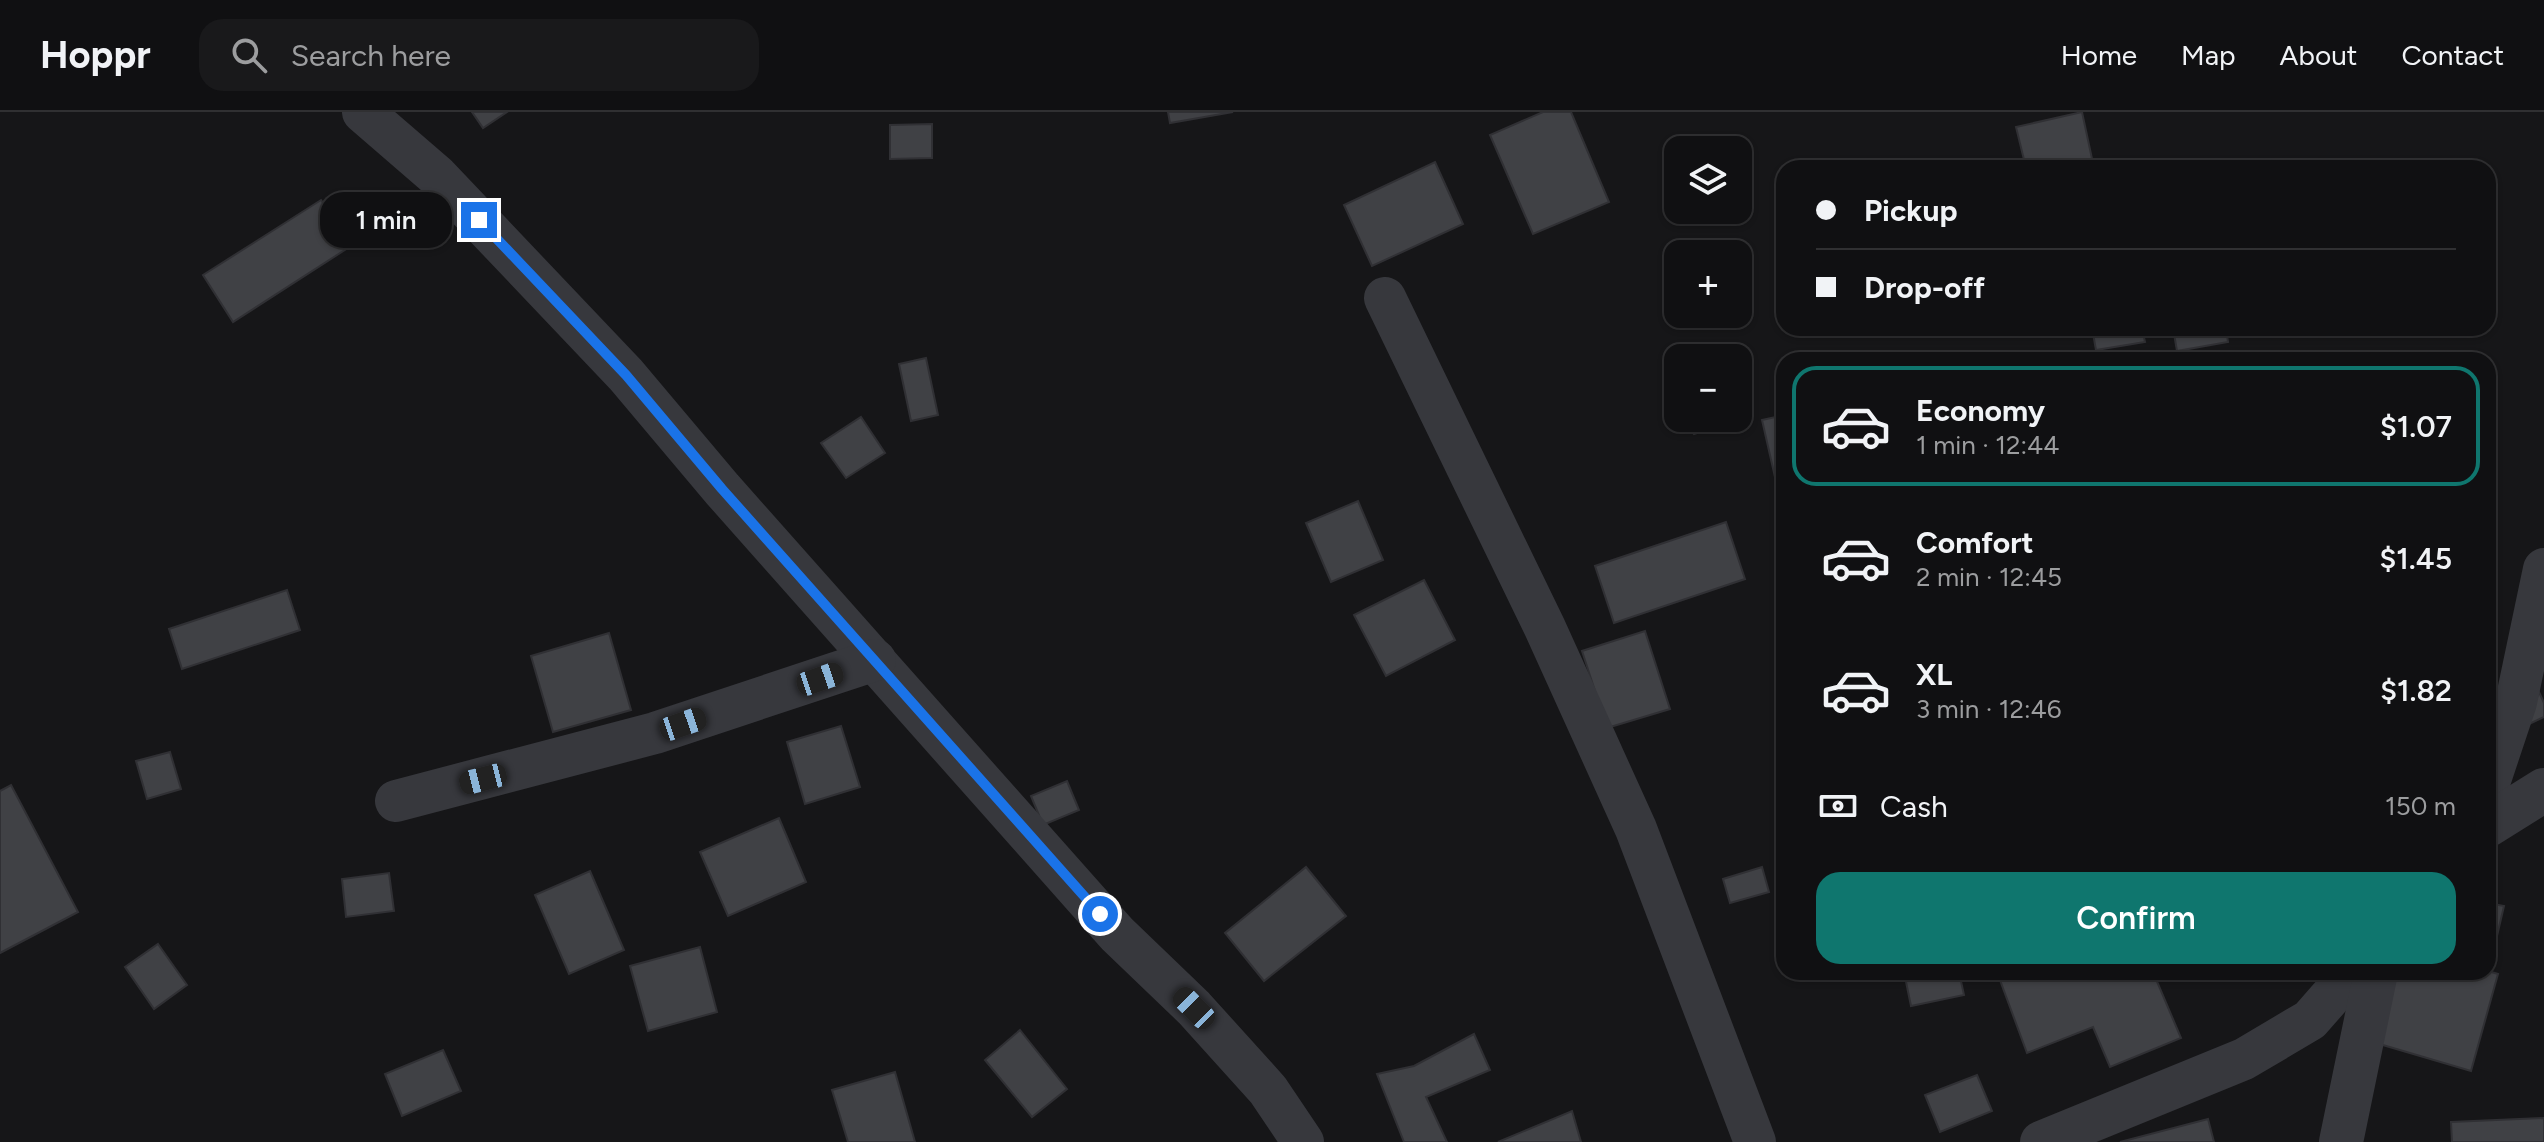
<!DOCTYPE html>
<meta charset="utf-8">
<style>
body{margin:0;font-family:Figtree,sans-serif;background:#19191b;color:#f1f3f6;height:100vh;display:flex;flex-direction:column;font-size:30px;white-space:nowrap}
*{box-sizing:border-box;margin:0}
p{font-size:26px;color:#9c9d9f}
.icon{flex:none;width:44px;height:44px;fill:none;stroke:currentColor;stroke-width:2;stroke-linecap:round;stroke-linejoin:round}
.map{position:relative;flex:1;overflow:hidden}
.side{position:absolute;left:1776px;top:240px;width:720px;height:628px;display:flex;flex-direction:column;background:#101012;border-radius:24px;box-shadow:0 2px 6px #0004,0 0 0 2px #303032}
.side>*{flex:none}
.top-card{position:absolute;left:1776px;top:48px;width:720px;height:176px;border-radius:24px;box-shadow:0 2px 6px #0004,0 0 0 2px #303032;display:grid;align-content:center;height:176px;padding:0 40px;background:#101012}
.buttons{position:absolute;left:1664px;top:24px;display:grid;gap:16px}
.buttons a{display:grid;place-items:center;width:88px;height:88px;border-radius:16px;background:#101012;box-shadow:0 2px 6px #0004,0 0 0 2px #303032;font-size:40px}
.end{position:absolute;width:36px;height:36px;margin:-18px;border:10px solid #1a73e8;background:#fff;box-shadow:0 0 0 4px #fff}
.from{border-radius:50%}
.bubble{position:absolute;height:56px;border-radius:24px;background:#101012;box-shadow:0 2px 6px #0004,0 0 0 2px #303032;font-size:26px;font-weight:600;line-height:56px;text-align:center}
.car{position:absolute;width:24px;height:48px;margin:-24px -12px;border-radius:10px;box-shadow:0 0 6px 2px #0007;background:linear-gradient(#222 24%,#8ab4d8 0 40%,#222 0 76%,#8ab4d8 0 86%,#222 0)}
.top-card b{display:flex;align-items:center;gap:28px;height:76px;font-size:30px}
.top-card b+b{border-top:2px solid #303032}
.top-card i{width:20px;height:20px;background:#f1f3f6}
ul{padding:14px 0 0;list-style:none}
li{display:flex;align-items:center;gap:24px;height:120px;margin:0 16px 12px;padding:0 24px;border:4px solid transparent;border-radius:24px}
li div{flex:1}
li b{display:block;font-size:30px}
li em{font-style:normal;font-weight:600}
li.current{border-color:#0f766e}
li>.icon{width:72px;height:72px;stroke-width:1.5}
.pay{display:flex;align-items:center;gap:20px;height:88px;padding:0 40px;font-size:30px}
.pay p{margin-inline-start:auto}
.action{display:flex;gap:16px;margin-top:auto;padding:16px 40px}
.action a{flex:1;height:92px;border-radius:24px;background:#0f766e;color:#fff;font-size:32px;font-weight:600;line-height:92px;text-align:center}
header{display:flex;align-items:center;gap:48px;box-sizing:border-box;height:112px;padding:0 40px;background:#101012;border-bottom:2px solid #303032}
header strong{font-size:38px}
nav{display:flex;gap:44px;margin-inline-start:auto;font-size:28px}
.search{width:560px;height:72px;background:#19191b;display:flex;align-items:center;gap:20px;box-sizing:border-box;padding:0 28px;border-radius:24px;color:#9c9d9f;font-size:30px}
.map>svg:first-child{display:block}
</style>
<header>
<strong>Hoppr</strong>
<div class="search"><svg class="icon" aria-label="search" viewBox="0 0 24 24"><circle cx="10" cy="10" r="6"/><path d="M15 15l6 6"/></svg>Search here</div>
<nav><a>Home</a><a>Map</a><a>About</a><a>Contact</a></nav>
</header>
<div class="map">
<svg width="2544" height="1030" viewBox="0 0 2544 1030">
<rect width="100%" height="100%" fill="#161618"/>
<!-- building -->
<g fill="#404145" stroke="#303034" stroke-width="2">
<polygon points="472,0 507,0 483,16"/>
<polygon points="1168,0 1233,0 1170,11"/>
<polygon points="1543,0 1571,0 1609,90 1533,122 1490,23"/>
<polygon points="2082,0 2094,56 2026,56 2016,15"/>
<polygon points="932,12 932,46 890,47 890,13"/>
<polygon points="1435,50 1463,112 1372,154 1344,93"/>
<polygon points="321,88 351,134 233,210 203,163"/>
<polygon points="2092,216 2142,216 2145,230 2096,238"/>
<polygon points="2173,216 2226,216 2228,230 2177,239"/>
<polygon points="926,246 938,303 911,309 899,252"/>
<polygon points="1784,303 1784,386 1780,387 1762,308"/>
<polygon points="861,305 885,341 846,366 821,331"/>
<polygon points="1681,306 1728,306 1731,309 1694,322"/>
<polygon points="1358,389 1383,448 1331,470 1306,411"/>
<polygon points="1726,410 1745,467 1614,511 1595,454"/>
<polygon points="1424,468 1455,528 1386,564 1354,503"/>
<polygon points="287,478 300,518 182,557 169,517"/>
<polygon points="1645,519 1670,597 1607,616 1582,539"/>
<polygon points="609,521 631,598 553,620 531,544"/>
<polygon points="2539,580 2544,591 2544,605 2527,613"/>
<polygon points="841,614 860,675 805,692 787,630"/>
<polygon points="170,640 181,677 147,687 136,649"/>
<polygon points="1067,669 1079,698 1043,713 1031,684"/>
<polygon points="11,673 78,800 0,841 0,679"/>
<polygon points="779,706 806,770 728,804 700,740"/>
<polygon points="1306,755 1346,804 1264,869 1225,821"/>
<polygon points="1762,755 1769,780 1730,791 1723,767"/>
<polygon points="590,759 624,838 569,862 535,783"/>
<polygon points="389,761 394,799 346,805 342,767"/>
<polygon points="2488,791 2504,794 2489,858 2488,858"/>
<polygon points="158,832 187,873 154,897 125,855"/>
<polygon points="700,835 717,900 648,919 630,854"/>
<polygon points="2488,859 2498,862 2471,959 2376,931 2397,860"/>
<polygon points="1904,860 1959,860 1964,883 1911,894"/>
<polygon points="1997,860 2153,860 2181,926 2110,955 2093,915 2027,941"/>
<polygon points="1020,918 1067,977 1032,1005 985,948"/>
<polygon points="1474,922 1490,958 1426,985 1447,1030 1404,1030 1377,962 1414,954"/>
<polygon points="443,938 461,979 402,1004 385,962"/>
<polygon points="895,960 915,1030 848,1030 832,978"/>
<polygon points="1977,963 1992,999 1940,1020 1925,983"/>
<polygon points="1572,999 1581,1030 1498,1030"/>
<polygon points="2544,1006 2544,1030 2452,1030 2451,1010"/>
<polygon points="2208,1007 2214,1030 2120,1030"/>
</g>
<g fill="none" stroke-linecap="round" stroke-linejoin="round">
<!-- minor -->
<g stroke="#37383d" stroke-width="42">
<polyline points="363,0 437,64 626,263 722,377 1117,822 1194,896 1268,978 1303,1030"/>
<polyline points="1385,186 1545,516 1636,717 1755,1030"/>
<polyline points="2488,674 2516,590 2544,457"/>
<polyline points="396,689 655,621 875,548"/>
<polyline points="2041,1030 2244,947 2310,908 2352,860"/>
</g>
<!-- tertiary -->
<g stroke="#37383d" stroke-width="44">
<polyline points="2488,713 2544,678"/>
<polyline points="2341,1030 2376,860"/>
</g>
</g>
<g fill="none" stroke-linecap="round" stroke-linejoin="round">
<!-- route -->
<polyline stroke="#1a73e8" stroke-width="10" points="479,108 626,263 722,377 1100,802"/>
</g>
</svg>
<div class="buttons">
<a><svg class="icon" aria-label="layers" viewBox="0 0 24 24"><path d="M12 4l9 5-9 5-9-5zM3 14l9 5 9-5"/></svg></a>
<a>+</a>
<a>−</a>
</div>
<i class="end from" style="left:1100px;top:802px"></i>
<i class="end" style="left:479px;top:108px"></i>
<div class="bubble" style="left:320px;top:80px;width:132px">1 min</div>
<i class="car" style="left:820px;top:567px;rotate:71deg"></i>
<i class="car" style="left:683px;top:612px;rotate:71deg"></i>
<i class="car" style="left:483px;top:667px;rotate:256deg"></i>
<i class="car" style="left:1194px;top:896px;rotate:315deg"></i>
<div class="top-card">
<b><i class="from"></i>Pickup</b>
<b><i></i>Drop-off</b>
</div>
<section class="side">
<ul>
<li class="current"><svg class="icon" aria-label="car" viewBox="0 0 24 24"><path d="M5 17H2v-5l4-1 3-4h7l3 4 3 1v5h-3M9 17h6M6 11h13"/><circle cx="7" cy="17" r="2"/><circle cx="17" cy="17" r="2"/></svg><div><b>Economy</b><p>1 min · 12:44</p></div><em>$1.07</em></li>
<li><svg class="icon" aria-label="car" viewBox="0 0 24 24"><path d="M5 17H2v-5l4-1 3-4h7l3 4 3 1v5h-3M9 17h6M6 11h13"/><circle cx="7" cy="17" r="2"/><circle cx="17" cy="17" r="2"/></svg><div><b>Comfort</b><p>2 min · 12:45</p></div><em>$1.45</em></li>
<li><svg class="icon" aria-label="car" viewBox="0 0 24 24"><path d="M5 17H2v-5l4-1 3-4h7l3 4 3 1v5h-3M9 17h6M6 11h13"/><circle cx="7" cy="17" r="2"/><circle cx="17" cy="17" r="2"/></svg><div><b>XL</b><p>3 min · 12:46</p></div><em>$1.82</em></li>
</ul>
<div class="pay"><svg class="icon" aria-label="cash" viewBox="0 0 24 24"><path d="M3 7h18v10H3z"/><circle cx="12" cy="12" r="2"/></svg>Cash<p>150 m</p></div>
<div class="action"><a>Confirm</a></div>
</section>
</div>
